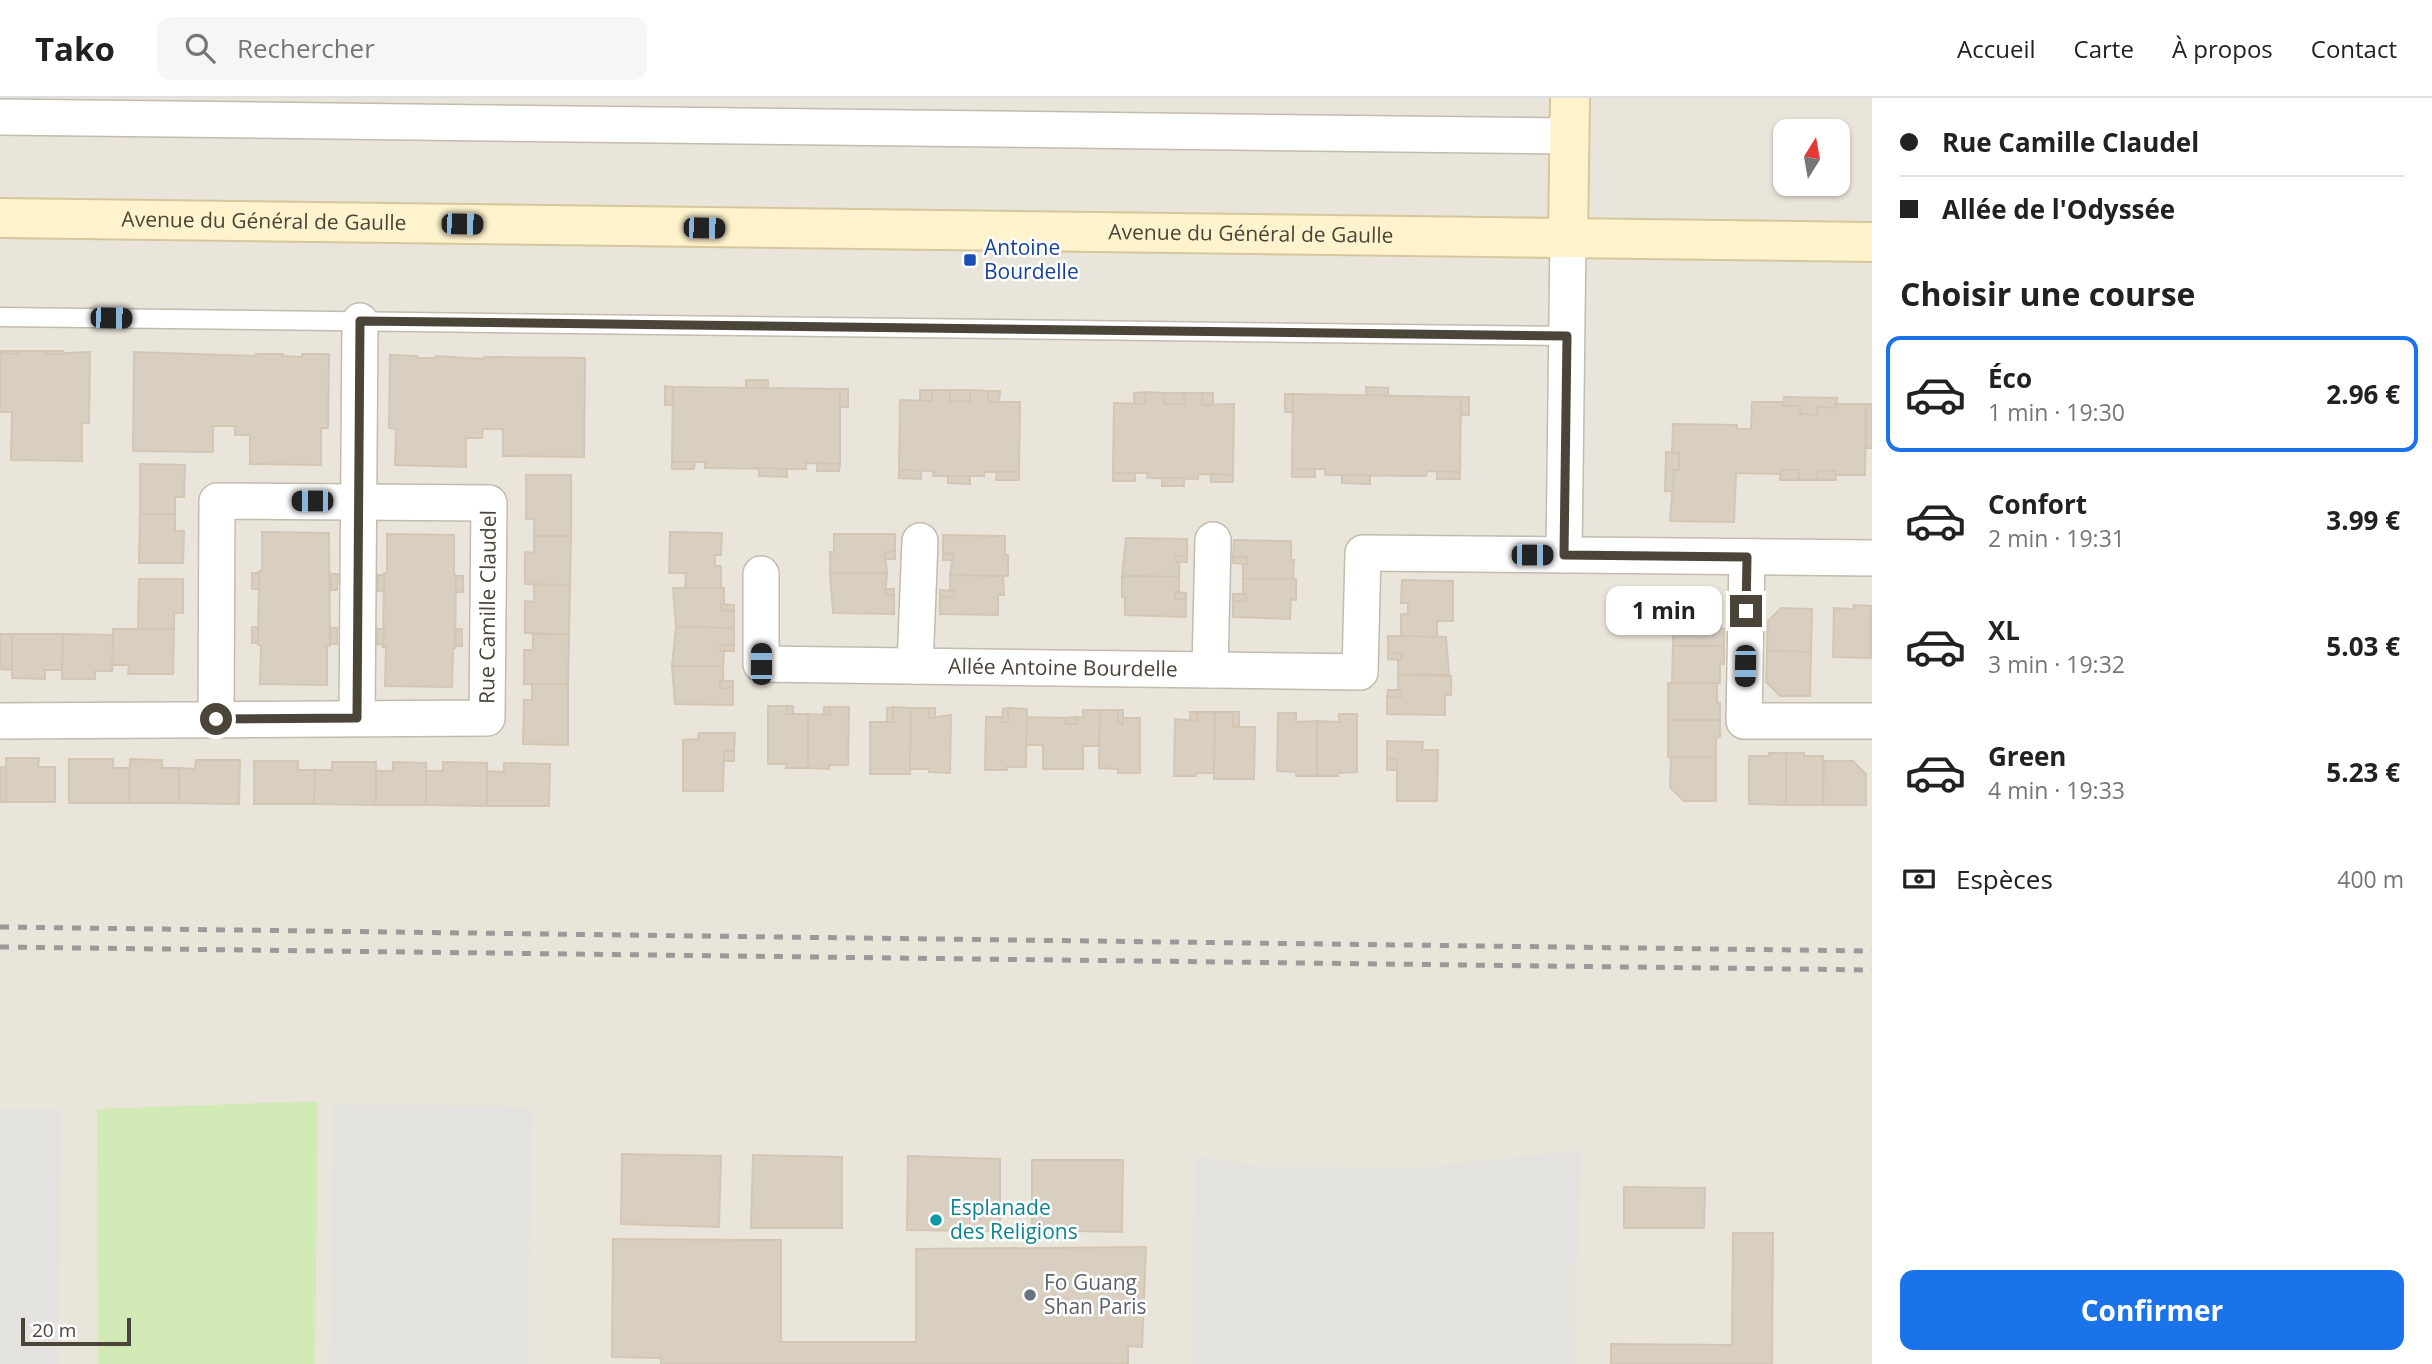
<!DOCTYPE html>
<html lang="fr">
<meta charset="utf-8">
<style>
body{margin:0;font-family:"Open Sans",sans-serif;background:#f6f6f6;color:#222;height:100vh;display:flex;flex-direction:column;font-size:26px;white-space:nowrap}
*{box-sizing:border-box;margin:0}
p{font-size:23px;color:#767676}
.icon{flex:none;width:38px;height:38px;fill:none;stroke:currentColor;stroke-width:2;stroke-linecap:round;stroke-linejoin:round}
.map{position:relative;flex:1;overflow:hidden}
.sheet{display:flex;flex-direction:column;background:#fff;width:560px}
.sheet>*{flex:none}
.top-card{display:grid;align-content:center;height:154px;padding:0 28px;background:#fff}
.needle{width:46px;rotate:11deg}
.buttons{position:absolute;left:1773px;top:21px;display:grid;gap:14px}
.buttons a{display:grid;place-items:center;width:77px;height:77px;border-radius:14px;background:#fff;box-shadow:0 2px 5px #0004;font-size:35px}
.scale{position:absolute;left:21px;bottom:18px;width:110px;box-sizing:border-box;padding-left:7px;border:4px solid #4b4439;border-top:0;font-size:19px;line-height:24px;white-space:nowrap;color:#4b4439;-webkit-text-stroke:5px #fff;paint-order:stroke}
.end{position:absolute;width:32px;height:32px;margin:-16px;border:9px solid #4b4439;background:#fff;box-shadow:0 0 0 4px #fff}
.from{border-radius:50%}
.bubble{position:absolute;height:49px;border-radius:14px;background:#fff;box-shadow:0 2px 5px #0004;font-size:23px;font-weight:700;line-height:49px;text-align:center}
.car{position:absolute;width:21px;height:42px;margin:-21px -10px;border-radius:9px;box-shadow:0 0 5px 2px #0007;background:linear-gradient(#222 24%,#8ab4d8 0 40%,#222 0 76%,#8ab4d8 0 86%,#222 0)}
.top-card b{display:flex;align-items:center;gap:24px;height:66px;font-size:26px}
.top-card b+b{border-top:2px solid #e0e0e0}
.top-card i{width:18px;height:18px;background:#222}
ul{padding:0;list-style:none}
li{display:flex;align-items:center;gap:21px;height:116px;margin:0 14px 10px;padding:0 14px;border:4px solid transparent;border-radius:14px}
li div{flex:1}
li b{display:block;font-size:26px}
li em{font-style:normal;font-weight:700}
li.on{border-color:#1a73e8}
li>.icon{width:63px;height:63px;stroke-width:1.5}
h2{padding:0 28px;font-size:32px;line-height:84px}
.pay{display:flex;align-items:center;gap:18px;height:77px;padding:0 28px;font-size:26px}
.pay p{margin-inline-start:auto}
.primary-button{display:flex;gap:14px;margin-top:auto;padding:14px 28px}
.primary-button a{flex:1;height:80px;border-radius:14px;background:#1a73e8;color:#fff;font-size:28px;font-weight:700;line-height:80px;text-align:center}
header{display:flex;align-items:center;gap:42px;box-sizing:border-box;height:98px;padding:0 35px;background:#fff;border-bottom:2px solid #e0e0e0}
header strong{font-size:33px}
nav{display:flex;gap:38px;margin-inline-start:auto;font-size:24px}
.search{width:490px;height:63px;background:#f6f6f6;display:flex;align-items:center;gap:18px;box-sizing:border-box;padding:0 24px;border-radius:14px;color:#767676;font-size:26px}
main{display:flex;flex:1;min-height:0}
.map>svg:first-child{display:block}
</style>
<header>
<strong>Tako</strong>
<div class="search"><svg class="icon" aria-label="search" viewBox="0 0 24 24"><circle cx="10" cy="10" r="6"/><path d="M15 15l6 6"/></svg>Rechercher</div>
<nav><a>Accueil</a><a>Carte</a><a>À propos</a><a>Contact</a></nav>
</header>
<main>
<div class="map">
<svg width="1872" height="1266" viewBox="0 0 1872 1266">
<rect width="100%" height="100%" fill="#f6f3ec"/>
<!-- residential -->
<path fill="#eae5da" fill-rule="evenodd" d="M0,0H1872V1266H0ZM1785,33H1838V86H1785Z"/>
<!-- green -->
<polygon fill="#d2eab5" points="318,1003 315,1266 98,1266 97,1011"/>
<!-- parking -->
<g fill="#e5e3e0">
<polygon points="333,1006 532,1009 529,1266 330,1266"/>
<polygon points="0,1011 61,1011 59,1266 0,1266"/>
<polygon points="1581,1052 1576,1266 1193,1266 1195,1057 1257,1068 1416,1070"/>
</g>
<!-- building -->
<g fill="#d8cfc1" stroke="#d3c7b4" stroke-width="2">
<polygon points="0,253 17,253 17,256 0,255"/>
<polygon points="17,253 44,253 44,256 90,254 89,325 82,325 82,363 11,362 12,314 0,314 0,255 17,256"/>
<rect x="44" y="253" width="19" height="3"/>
<polygon points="134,254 256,258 256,256 283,256 283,258 302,259 302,256 329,256 328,330 321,330 321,367 250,366 250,337 235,337 235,328 213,328 213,354 133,353"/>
<polygon points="390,257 417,258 417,260 436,260 436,258 484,261 484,259 585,260 584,359 503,358 503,331 483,331 482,340 466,340 466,369 395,367 396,331 389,330"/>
<rect x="746" y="282" width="22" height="8"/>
<polygon points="665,288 673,289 673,307 665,307"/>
<polygon points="673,289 840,291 840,366 806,365 806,371 787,371 705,370 705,364 672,364"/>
<polygon points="1366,289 1388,290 1388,297 1366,298"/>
<rect x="840" y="291" width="8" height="18"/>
<rect x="920" y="292" width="12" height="11"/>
<polygon points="932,292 950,292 950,303 970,303 970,292 988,293 988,304 1020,304 1019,374 984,374 984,378 933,378 933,373 899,372 900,302 932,303"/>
<rect x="950" y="292" width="20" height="11"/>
<polygon points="988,293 1000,293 999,304 988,304"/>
<polygon points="1145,294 1145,306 1134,305 1134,295"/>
<polygon points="1145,294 1164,295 1164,306 1184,306 1184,295 1202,295 1202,307 1234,306 1233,377 1198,376 1198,381 1147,380 1148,375 1113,375 1114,305 1145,306"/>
<rect x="1164" y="295" width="20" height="11"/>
<polygon points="1202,295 1213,295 1213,306 1202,307"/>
<rect x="1285" y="296" width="8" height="18"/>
<polygon points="1293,296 1461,299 1460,374 1427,373 1426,378 1325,377 1325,371 1292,371"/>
<rect x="1461" y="299" width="8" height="18"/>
<polygon points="1784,299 1837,300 1836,310 1817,309 1817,317 1800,316 1800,308 1783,308"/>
<polygon points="1752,304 1784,304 1783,308 1800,308 1800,316 1817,317 1817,309 1836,310 1836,306 1866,306 1865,377 1835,377 1835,373 1817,373 1817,382 1799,382 1799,372 1781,372 1781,376 1736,375 1734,424 1670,423 1674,372 1679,372 1679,355 1672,355 1673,326 1737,327 1737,331 1751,331"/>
<rect x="1866" y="306" width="6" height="44"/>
<polygon points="1666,354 1679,355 1679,372 1674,372 1673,392 1671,393 1665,393"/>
<polygon points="672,364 695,364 694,371 672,371"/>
<polygon points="817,365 840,366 839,373 817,373"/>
<polygon points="140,366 185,367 184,399 175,399 175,416 140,416"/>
<polygon points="759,370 787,371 787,379 759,378"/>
<rect x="1292" y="371" width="23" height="8"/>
<polygon points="899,372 921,373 921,381 899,380"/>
<polygon points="1781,372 1799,372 1799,382 1780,382"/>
<polygon points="1437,373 1460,374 1460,381 1437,381"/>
<polygon points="1817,373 1835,373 1836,382 1817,382"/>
<polygon points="997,374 1019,374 1019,382 996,382"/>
<rect x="1113" y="375" width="22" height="8"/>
<polygon points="1211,376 1233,377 1233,384 1211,384"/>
<polygon points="526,377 571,377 571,438 534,438 534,421 526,421"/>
<polygon points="1342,377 1370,377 1370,386 1342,385"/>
<polygon points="948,378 970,378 970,386 948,385"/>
<rect x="1162" y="380" width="22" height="8"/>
<polygon points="140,416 175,416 175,433 184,433 183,465 139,465"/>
<polygon points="262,434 329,435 330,548 327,548 327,587 260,586 261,547 258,547 259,473 262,473"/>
<polygon points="670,434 722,435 721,457 715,457 715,468 721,468 721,490 685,490 686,475 669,475"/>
<polygon points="387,436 454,437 454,476 456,478 455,550 453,550 452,589 385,588 386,549 383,549 384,475 387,475"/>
<polygon points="834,436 895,436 895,454 885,454 887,475 830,475 830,454 834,454"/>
<polygon points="943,437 1005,438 1005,457 1008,457 1008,478 950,477 953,456 943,455"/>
<polygon points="534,438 571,438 570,487 525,486 525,454 534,455"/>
<polygon points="1126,440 1187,441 1187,458 1176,458 1176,464 1179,464 1179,479 1122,478"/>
<polygon points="1234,442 1291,443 1291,462 1294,462 1293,482 1243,481 1243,466 1247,466 1247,459 1233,459"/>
<rect x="885" y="454" width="10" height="7"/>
<polygon points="943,455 953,456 953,462 943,462"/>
<rect x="1176" y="458" width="11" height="6"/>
<polygon points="1233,459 1247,459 1247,466 1233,465"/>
<rect x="252" y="475" width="7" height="16"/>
<polygon points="830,475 887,475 885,497 894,497 894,516 833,515"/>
<polygon points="331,476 338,476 337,492 331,492"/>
<rect x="378" y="477" width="6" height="16"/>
<polygon points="950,477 1003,478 1004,497 998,497 998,517 940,516 940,498 954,499 954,493 950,492"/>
<rect x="456" y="478" width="7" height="16"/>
<polygon points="1122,478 1179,479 1179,495 1175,494 1175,501 1186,501 1186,519 1125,517 1125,499 1122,499"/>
<polygon points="139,481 183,481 183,515 174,515 174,531 138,531"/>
<polygon points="1243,481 1296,481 1296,502 1291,501 1290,521 1233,519 1233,503 1246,503 1246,496 1243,496"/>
<polygon points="1402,482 1453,483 1453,523 1437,523 1437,539 1401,538 1401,516 1408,516 1408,505 1401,505"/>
<polygon points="534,487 570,487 569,536 525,535 525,503 534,504"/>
<polygon points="673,490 724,490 724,507 721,506 721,512 734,513 734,530 676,529"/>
<rect x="885" y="491" width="9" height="6"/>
<polygon points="940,492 954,493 954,499 940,498"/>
<polygon points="1175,494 1186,495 1186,501 1175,501"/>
<rect x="1233" y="496" width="13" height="7"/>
<polygon points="721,506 734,507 734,513 721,512"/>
<polygon points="1854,507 1871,508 1870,560 1833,559 1834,510 1853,511"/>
<polygon points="1871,508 1872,508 1872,560 1870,560"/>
<polygon points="1781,510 1812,511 1811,554 1767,553 1768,523"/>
<polygon points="1673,511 1721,512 1721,531 1724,531 1724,548 1673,548"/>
<rect x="252" y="529" width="6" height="16"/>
<polygon points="676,529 734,530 734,547 720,547 720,553 724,553 723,568 672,568"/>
<polygon points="331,530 337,530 337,546 330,546"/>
<polygon points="113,531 174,531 173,576 128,576 129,567 112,567"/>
<polygon points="377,531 384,531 383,547 377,546"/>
<polygon points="456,531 462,531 462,548 455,548"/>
<polygon points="0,536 12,536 12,572 0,571"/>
<polygon points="12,536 63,536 62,572 45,572 45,581 12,580"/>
<polygon points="63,536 113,537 112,573 95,573 95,581 62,581"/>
<polygon points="533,536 569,536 568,586 524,586 524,552 533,552"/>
<polygon points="1388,538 1446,539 1449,577 1398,577 1398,561 1401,562 1402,555 1388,555"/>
<rect x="720" y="547" width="14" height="6"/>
<polygon points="1673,548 1724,548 1724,566 1720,566 1720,585 1672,585"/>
<polygon points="1767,553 1811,554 1810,598 1780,598 1766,584"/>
<polygon points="1388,555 1402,555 1401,562 1388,561"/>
<polygon points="672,568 723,568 723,583 720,583 720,590 733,590 733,607 675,606"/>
<polygon points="1398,577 1451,578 1451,597 1445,597 1445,617 1387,616 1387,599 1401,599 1401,592 1398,592"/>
<rect x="720" y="583" width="13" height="7"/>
<polygon points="1668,585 1717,585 1717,605 1720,605 1720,622 1668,622"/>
<polygon points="532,586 568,586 568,647 523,646 524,602 532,602"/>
<polygon points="1388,592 1401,592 1401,599 1387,599"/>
<polygon points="768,608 787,608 787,616 808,616 808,670 786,670 787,666 768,666"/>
<rect x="787" y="608" width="6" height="8"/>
<rect x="824" y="609" width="6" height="8"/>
<polygon points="830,609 849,609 848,667 829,667 829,671 808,670 808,616 830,617"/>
<polygon points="893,609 893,624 887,624 887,610"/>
<polygon points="893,609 911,610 910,676 870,676 870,624 893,624"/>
<polygon points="911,610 929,610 929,620 951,617 950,675 929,674 929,671 910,671"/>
<rect x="929" y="610" width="6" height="10"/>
<polygon points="1008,610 1027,611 1026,669 1007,669 1007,672 985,672 986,619 1002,619 1002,624 1008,624"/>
<polygon points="1008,610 1008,624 1002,624 1003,611"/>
<polygon points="1083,612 1100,612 1099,648 1083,648 1083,671 1043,671 1043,647 1026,647 1027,619 1066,620 1066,626 1077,626 1077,619 1083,620"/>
<polygon points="1100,612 1118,612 1118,625 1123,626 1123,620 1140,620 1140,675 1118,675 1118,671 1099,670"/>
<polygon points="1118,612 1123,612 1123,626 1118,625"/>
<rect x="1190" y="614" width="7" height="9"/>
<polygon points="1197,614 1215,614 1214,675 1196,675 1196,678 1174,678 1175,621 1197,623"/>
<polygon points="1215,614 1233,614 1233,629 1255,629 1254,681 1214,681"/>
<rect x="1233" y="614" width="6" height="15"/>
<polygon points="1278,615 1296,615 1296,624 1317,623 1317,678 1296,678 1296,674 1277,673"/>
<polygon points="1339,616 1357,616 1357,674 1338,675 1338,678 1317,678 1317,623 1339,624"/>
<polygon points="1077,619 1077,626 1066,626 1066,620"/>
<polygon points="1668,622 1720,622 1720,639 1716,640 1716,659 1668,659"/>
<polygon points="699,635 735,635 734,653 724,653 723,693 683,693 683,642 698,641"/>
<polygon points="1387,643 1423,644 1422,652 1438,652 1437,703 1397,703 1397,662 1387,661"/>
<rect x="724" y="653" width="10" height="10"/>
<polygon points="1769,655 1786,655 1786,707 1749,706 1749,658 1769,658"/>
<polygon points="1786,655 1804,655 1804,658 1823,658 1823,707 1786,707"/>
<polygon points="1671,659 1716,659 1716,703 1684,703 1670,689"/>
<polygon points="6,660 39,660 38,669 55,669 55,704 6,704"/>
<polygon points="69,661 113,661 113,670 130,670 129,705 69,705"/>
<polygon points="130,661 162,662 162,670 179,670 179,705 129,705"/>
<polygon points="1387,661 1397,662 1397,672 1387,672"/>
<polygon points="196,662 240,662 239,706 179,705 179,670 195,671"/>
<polygon points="254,663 298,663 298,672 315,672 314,706 254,706"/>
<polygon points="1824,663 1853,663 1866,676 1866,707 1823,707"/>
<polygon points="332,664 376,664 376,707 314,706 315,672 332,672"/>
<polygon points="393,664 426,665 426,707 376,707 376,673 393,673"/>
<polygon points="443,664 487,665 487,708 426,707 426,673 443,673"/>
<polygon points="504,665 550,666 549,708 487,708 487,673 504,674"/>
<rect x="0" y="669" width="6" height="35"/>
<polygon points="622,1056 721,1058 719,1129 621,1126"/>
<polygon points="753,1057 842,1059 842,1130 751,1130"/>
<polygon points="908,1058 1000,1061 1000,1133 907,1132"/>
<polygon points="1032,1062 1123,1062 1122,1134 1032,1132"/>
<polygon points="1624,1089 1705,1090 1704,1130 1624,1130"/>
<polygon points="1733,1135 1773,1135 1772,1266 1611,1266 1611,1246 1732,1247"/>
<polygon points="613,1141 781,1142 781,1244 916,1244 916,1151 1146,1149 1142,1249 1128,1248 1128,1265 1108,1266 661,1266 661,1260 612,1259"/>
</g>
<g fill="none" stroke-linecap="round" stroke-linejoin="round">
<defs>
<polyline id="lane" points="0,219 1567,238"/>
<g id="street">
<polyline points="0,19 1569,38"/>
<polyline points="1564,457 1568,140"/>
<polyline points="1747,459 1744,623 1872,623"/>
<path id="s1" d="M761,476V566L1360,574L1363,455L1872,460"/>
<polyline points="915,568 920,443"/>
<polyline points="1210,572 1213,442"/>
<polyline points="357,620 360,223"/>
<path id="s2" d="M0,623L487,620L489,405L217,403L216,621"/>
</g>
<g id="secondary">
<path id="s3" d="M0,120L1872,144"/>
<polyline points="1568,140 1570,0"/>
</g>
</defs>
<!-- lane casing -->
<use href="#lane" stroke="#c2bbae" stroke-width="21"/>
<!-- street casing -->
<use href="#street" stroke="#c2bbae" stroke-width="38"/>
<!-- secondary casing -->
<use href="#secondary" stroke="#d6c79b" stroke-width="42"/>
<!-- lane -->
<use href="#lane" stroke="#fff" stroke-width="18"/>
<!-- street -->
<use href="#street" stroke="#fff" stroke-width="35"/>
<!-- secondary -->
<use href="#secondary" stroke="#fff3cd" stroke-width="38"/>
<!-- rail -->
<g stroke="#9a9a9a" stroke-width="5" stroke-dasharray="9 9" stroke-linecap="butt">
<polyline points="0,829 1872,853"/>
<polyline points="0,849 1872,872"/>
</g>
</g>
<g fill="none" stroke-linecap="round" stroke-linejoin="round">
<!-- route -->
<polyline stroke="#4b4439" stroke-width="9" points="216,621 357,620 360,223 1567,238 1564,457 1747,459 1746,513"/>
</g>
<!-- markers -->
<rect fill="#1a4fb4" stroke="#fff" stroke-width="2.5" x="963" y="155" width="14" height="14" rx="3.5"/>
<circle fill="#0f9aa8" stroke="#fff" stroke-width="2.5" cx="936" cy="1122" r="7"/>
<circle fill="#6b7280" stroke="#fff" stroke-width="2.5" cx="1030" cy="1197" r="7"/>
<g text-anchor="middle" stroke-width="5" stroke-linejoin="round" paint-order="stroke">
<!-- street labels -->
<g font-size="21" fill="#4b4439" stroke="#fff">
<text dy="7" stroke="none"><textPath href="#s3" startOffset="264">Avenue du Général de Gaulle</textPath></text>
<text dy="7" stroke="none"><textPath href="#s3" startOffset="1251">Avenue du Général de Gaulle</textPath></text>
<text dy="7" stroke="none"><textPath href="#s2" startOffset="598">Rue Camille Claudel</textPath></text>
<text dy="7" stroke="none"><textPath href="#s1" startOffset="392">Allée Antoine Bourdelle</textPath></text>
</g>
<!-- transit labels -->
<g font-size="21" fill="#164399" stroke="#fff" text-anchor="start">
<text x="984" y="157">Antoine<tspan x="984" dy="24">Bourdelle</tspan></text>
</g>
<!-- culture labels -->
<g font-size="21" fill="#0d838f" stroke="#fff" text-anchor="start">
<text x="950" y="1117">Esplanade<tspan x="950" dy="24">des Religions</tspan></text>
</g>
<!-- worship labels -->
<g font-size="21" fill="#5b616d" stroke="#fff" text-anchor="start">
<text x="1044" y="1192">Fo Guang<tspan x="1044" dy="24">Shan Paris</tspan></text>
</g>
</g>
</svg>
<div class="buttons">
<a><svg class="needle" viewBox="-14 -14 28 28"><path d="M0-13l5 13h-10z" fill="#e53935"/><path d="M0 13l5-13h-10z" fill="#767676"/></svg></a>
</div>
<div class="scale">20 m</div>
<i class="end from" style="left:216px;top:621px"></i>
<i class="end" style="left:1746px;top:513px"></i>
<div class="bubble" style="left:1606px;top:488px;width:116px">1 min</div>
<i class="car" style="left:462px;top:126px;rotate:91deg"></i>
<i class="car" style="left:704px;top:130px;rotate:91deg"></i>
<i class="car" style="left:111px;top:220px;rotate:91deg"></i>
<i class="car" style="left:312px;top:403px;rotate:270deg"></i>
<i class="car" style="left:1532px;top:457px;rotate:90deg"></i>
<i class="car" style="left:761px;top:566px;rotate:0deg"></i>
<i class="car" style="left:1745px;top:568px;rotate:181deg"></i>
</div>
<section class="sheet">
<div class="top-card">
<b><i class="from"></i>Rue Camille Claudel</b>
<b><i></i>Allée de l'Odyssée</b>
</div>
<h2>Choisir une course</h2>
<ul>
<li class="on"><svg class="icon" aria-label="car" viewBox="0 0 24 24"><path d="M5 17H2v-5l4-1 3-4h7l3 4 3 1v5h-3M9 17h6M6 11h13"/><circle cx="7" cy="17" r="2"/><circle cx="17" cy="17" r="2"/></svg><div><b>Éco</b><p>1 min · 19:30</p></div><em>2.96 €</em></li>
<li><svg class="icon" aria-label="car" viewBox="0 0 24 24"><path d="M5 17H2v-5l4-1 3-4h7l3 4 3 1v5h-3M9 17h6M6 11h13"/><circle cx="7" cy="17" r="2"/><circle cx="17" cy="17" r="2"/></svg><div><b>Confort</b><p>2 min · 19:31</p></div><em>3.99 €</em></li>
<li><svg class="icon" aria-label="car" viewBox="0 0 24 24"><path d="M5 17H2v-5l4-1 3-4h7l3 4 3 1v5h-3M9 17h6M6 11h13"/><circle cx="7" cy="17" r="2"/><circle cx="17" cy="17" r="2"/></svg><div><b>XL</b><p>3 min · 19:32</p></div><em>5.03 €</em></li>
<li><svg class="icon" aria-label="car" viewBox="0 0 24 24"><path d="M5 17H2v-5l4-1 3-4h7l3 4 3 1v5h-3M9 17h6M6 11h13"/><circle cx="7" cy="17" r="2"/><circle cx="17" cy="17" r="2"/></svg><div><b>Green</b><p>4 min · 19:33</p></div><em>5.23 €</em></li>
</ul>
<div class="pay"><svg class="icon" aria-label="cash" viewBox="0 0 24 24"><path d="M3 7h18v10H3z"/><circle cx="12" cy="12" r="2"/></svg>Espèces<p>400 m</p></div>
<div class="primary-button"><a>Confirmer</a></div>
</section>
</main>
